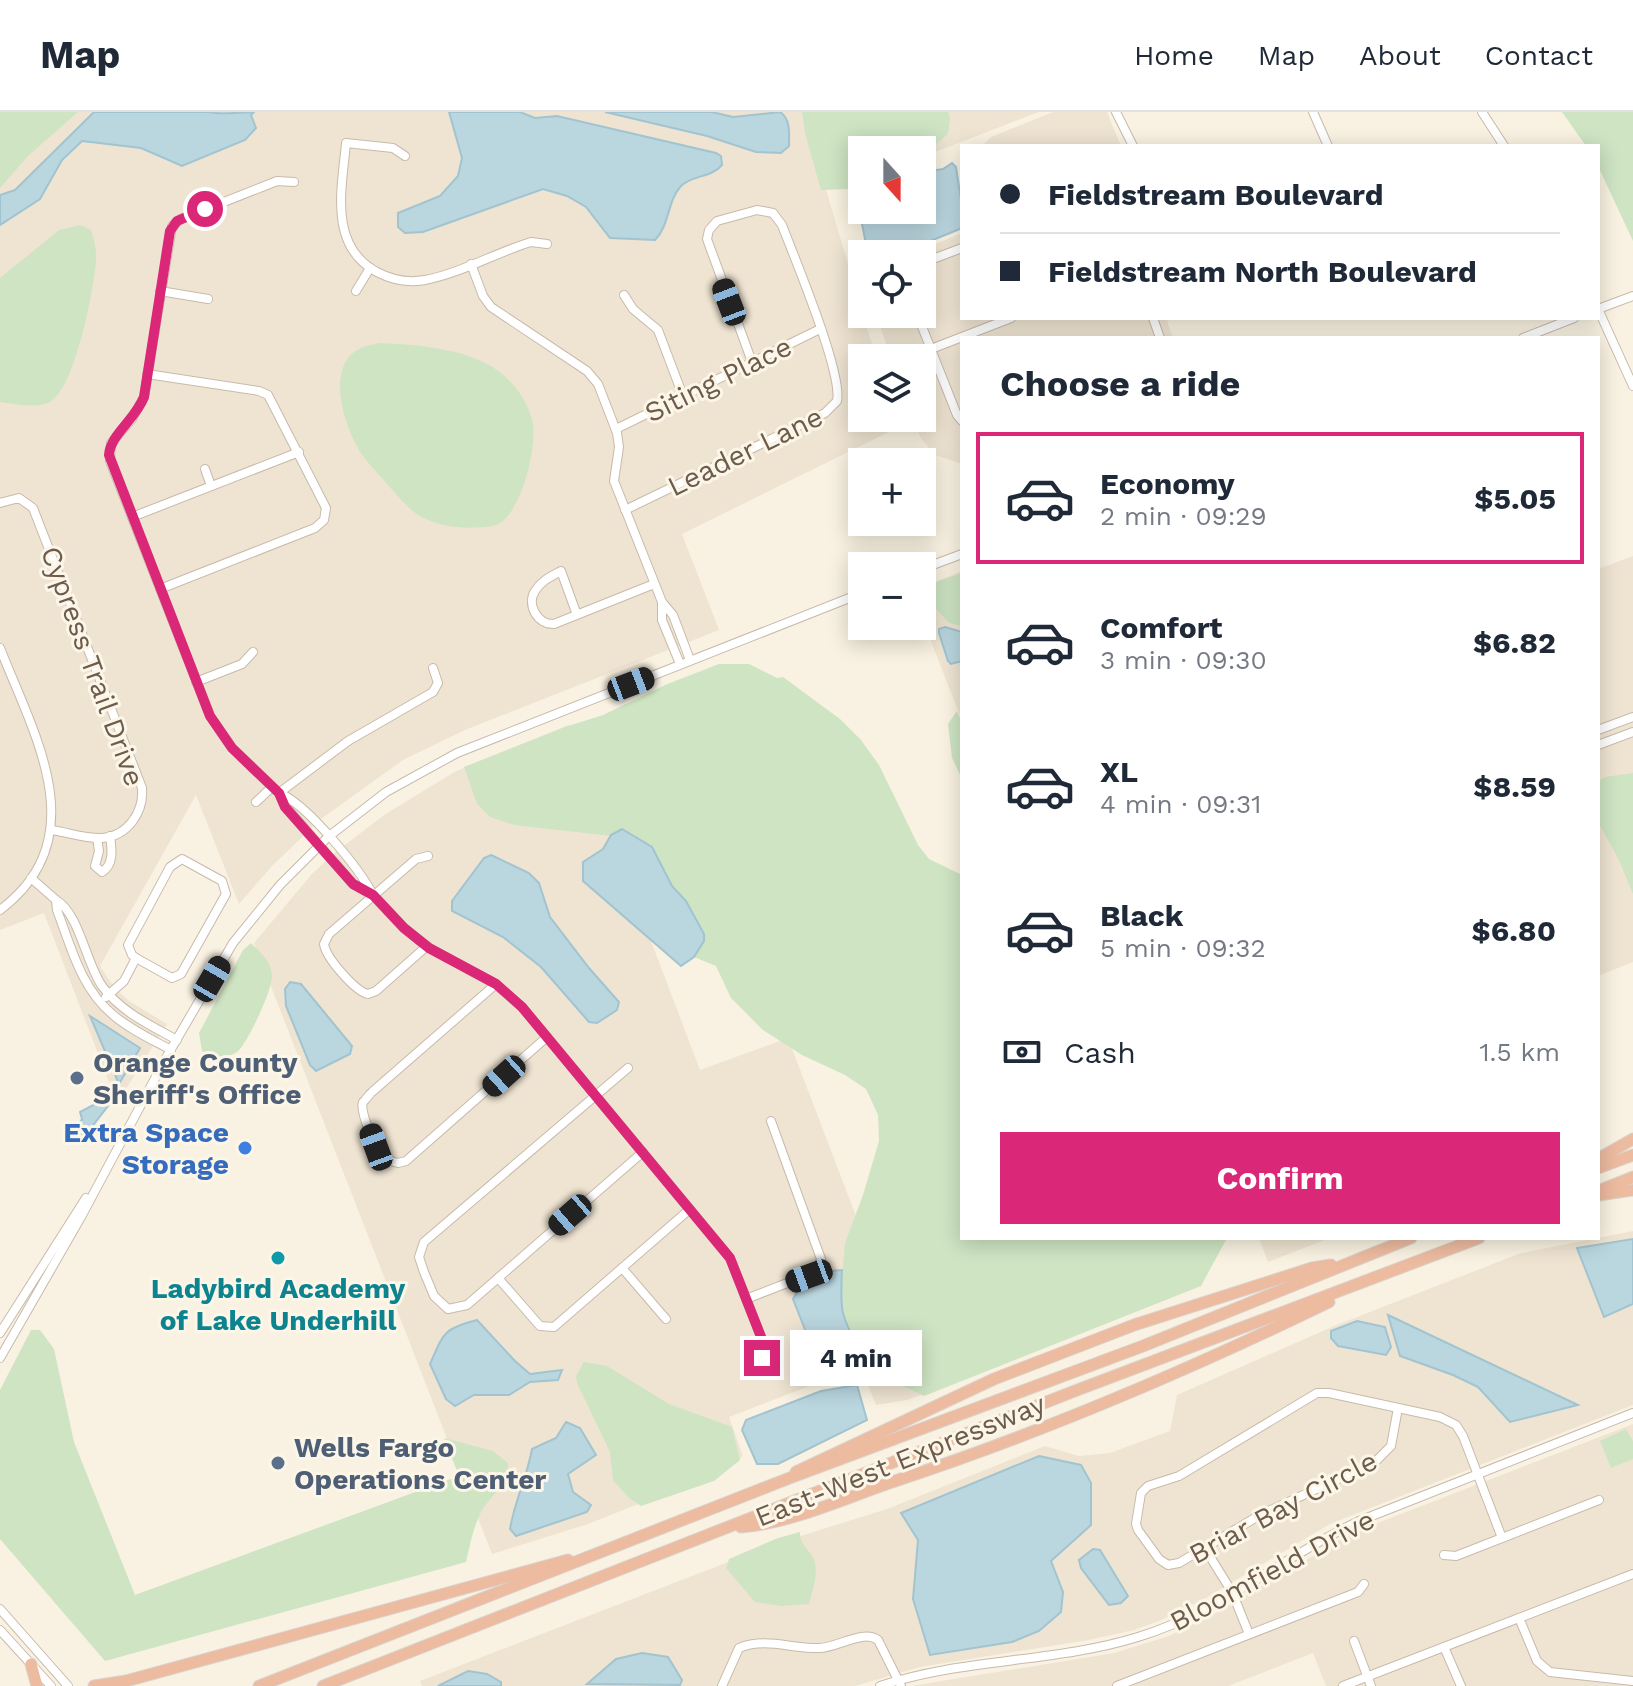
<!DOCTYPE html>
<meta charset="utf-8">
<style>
body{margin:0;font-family:"Work Sans",sans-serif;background:#f2f2f3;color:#1f2937;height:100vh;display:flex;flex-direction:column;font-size:30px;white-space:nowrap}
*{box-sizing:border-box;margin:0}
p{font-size:26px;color:#747a83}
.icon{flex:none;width:44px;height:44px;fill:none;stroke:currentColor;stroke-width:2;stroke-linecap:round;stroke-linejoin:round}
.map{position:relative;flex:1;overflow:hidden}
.details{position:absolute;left:960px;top:224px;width:640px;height:904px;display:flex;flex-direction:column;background:#fff;border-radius:0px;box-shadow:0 4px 20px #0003}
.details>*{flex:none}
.guide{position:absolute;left:960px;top:32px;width:640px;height:176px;border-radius:0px;box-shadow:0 4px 20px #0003;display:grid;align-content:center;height:176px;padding:0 40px;background:#fff}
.needle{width:52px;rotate:159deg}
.buttons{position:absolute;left:848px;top:24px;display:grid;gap:16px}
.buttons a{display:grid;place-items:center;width:88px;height:88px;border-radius:0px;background:#fff;box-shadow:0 4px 20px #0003;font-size:40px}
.end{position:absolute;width:36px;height:36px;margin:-18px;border:10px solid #db2777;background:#fff;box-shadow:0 0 0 4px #fff}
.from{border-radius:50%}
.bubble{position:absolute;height:56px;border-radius:0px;background:#fff;box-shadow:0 4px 20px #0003;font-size:26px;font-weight:700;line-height:56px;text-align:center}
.car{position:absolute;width:24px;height:48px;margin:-24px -12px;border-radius:10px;box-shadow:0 0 6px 2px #0007;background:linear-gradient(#222 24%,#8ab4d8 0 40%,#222 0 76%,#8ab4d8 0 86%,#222 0)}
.guide b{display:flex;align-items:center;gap:28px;height:76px;font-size:30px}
.guide b+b{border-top:2px solid #e0e1e3}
.guide i{width:20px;height:20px;background:#1f2937}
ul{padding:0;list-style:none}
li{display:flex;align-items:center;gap:24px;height:132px;margin:0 16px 12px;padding:0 24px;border:4px solid transparent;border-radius:0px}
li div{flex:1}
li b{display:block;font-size:30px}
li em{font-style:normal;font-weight:700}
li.selected{border-color:#db2777}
li>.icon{width:72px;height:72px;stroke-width:1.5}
h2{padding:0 40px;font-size:36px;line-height:96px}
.pay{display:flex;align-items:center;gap:20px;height:88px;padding:0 40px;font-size:30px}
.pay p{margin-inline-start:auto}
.primary-button{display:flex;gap:16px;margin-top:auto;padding:16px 40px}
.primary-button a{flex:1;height:92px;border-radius:0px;background:#db2777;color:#fff;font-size:32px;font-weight:700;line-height:92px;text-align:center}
header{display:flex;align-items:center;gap:48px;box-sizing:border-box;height:112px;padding:0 40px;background:#fff;border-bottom:2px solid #e0e1e3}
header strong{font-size:38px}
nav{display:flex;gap:44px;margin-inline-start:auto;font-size:28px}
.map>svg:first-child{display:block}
</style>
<header>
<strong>Map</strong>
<nav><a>Home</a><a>Map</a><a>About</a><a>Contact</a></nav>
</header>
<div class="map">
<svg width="1633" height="1574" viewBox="0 0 1633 1574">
<rect width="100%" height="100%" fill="#f9f2e2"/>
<!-- residential -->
<g fill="#efe4d2">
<polygon points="0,0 803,0 876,246 862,246 862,306 894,306 897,316 682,422 719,518 465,618 403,648 321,707 272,754 239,792 196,683 100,854 114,875 129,889 167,912 117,991 44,801 0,818"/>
<polygon points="920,0 1039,0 935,40"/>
<polygon points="1053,0 1107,0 1121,34 982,34 991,25"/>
<polygon points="962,121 962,206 1175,206 1167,209 1173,226 962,226 962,352 935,343 921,326 912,306 922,306 922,246 891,246 876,202 922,202 922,142 911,142"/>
<polygon points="1633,444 1633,850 1598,864 1598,457"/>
<polygon points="962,459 962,609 922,506 922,475"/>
<polygon points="569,613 700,958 788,926 924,1282 907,1288 876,1293 861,1255 820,1270 729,1305 743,1344 722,1359 588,1412 492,1442 254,831 311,763 332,743 384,703 456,659"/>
<polygon points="1633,1119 1633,1293 1330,1412 1206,1486 1159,1509 1134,1518 1089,1528 920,1555 855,1574 422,1574 420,1569 775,1432 887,1397 1045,1334 1079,1344 1110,1341 1170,1319 1177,1283 1334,1214 1521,1141"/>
<polygon points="1259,1126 1330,1126 1268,1150"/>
<polygon points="1633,1312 1633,1574 1326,1574 1313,1541 1228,1574 911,1574 1114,1541 1169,1524 1214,1502 1352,1421"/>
</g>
<!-- green -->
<g fill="#cee4c3">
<polygon points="0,0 78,0 28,44 0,76"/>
<polygon points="802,0 948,0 950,6 948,22 936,32 903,30 894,38 862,38 862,67 850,77 821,78 805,21"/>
<polygon points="1562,0 1633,0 1633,129 1598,54 1598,34 1586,34"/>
<path d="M80,113L91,118C94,128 97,138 96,149C94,177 75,276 50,290C35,297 16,292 0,290V166L59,118Z"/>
<path d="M379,231C419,233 469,236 501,261C517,274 529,292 533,312C537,336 520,409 493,414C470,417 444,417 422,405C408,398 398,384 387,372C380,363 370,354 363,344C345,319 323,253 361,236C366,233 374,233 379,231Z"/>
<polygon points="962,461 962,514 949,511 922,481 922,475"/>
<polygon points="719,552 749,552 777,566 783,565 840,607 861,628 879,653 918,733 929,747 962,763 962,1126 1227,1126 1201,1174 924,1284 901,1273 859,1237 843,1206 840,1191 845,1131 863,1083 879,1029 878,1003 866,977 845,963 802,943 763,918 731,886 716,854 694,845 704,829 704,822 686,789 672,774 652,735 612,724 514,713 490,705 477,692 464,655 565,615 603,603 665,573"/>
<polygon points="957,599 962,611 962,667 952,646 948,612"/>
<polygon points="1633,661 1633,782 1619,748 1598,710 1598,670 1605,665"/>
<path d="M251,831C260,840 271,849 272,863C273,877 248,930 238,939C229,947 211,945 202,939L199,921L243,838Z"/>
<path d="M31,1218H40L54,1237L74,1330L135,1483L459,1364L444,1326L493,1339L508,1351C509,1372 491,1383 481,1400C473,1416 470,1433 466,1450L105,1549L0,1427V1278Z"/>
<polygon points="584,1250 607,1254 669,1292 732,1315 740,1348 714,1369 641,1394 628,1385 613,1368 610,1340 577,1271 576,1264"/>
<polygon points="1626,1317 1633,1329 1633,1347 1611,1356 1600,1329"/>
<path d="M800,1420C799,1434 812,1438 815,1451C818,1464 812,1480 809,1492L781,1494L755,1490L726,1456L729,1447L778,1426Z"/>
</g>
<!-- water -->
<g fill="#bad6df" stroke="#a1c4d0" stroke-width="2">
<path d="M94,0H208C224,3 238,0 254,0L251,3L256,16L245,28L182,54L141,36L82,29L62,48L40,87L0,113V83L15,78Z"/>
<path d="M449,0H520L535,6L557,4L716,41L721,44L722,53C711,66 692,63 681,74C667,89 670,113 655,128L610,126L586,95L567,84L543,77L423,120L405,121L398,115V101L440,84L458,64L462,46Z"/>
<path d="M605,0H712L733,5L780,0C791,7 789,22 789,34L781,41L756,40L707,24Z"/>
<polygon points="952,51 956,55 962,94 962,116 899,142 868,142 861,107 878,98 922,98 922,60 943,57"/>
<polygon points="945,515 962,520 962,549 951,552 948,549 939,521 939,517"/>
<polygon points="622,717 652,735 672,774 686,789 704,822 704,829 694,845 681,854 583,769 583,750 603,737 611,723"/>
<polygon points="491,743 529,761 539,771 550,805 589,856 619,890 617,898 597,911 589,910 541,855 503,825 452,799 452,789 484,746"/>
<polygon points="290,870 301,872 352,934 350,942 316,959 310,953 286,894 285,877"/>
<polygon points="90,904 140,936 119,972"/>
<polygon points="95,992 108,994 84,1025 77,1015 82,1007 80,1000"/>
<polygon points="1633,1127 1633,1192 1604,1205 1577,1136"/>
<path d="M842,1158C840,1198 840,1202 859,1237L856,1248L827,1260L819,1253L793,1187L797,1180L820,1171L829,1159Z"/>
<polygon points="1388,1203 1578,1293 1510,1310 1478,1275 1453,1263 1400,1244"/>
<path d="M477,1208L515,1249L530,1262L562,1258L558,1268L530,1270L509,1283H474L455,1294L446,1287L430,1252C444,1220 443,1217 477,1208Z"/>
<polygon points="1357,1209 1385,1215 1391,1235 1386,1243 1338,1234 1331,1226 1331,1219"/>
<polygon points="857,1273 867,1308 778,1352 757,1352 742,1318 746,1308 821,1279"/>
<path d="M566,1310L580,1316L596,1343L568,1362L573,1380L591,1393L587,1400L516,1424L510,1417C515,1387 527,1366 532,1337L556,1326Z"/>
<polygon points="1039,1344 1081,1353 1091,1371 1091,1413 1051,1449 1063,1480 1061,1500 1039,1519 1012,1530 930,1543 913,1487 918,1428 901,1401"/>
<polygon points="1093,1437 1100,1438 1128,1484 1121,1491 1109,1493 1081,1456 1079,1448"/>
<polygon points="642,1541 668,1545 682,1568 680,1573 587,1572 616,1547"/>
<polygon points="468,1559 487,1562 501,1570 501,1574 438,1574"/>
</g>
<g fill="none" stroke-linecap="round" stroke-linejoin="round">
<defs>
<g id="minor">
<polyline points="1116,0 1133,34"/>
<polyline points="1313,0 1328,34"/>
<polyline points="1482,0 1504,34"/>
<path d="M405,44L393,36L346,31C342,76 328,134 377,160C392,168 408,171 425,168C461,161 495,141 531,130L547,132"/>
<polyline points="294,70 277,69 181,107 172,114 144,285 132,307 111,331 110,349 210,604 232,636 279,681 348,629 433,580 438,571 433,556"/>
<polyline points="922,151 962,136"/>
<polyline points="471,152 483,184 491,195 587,259 598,272 617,321 619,335 614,369 662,490"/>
<polyline points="160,179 208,187"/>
<polyline points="356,179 370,156"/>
<polyline points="624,183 633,197 658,218 683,284"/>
<polyline points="1598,197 1633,274"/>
<polyline points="1598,197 1633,184"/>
<polyline points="917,202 957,303 962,309"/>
<polyline points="1153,206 1160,226"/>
<polyline points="1523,226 1574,206"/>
<polyline points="931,237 1011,206"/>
<polyline points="147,262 259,279 268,283 326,396 324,408 315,416 160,477"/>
<polyline points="616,317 820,217"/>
<polyline points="205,357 211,374"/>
<path d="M0,391L19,386L33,396L142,676C144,700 128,724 102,726C86,727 67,720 51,718"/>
<path d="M625,398L825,301L837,289C843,261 794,145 782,113L773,101L757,98L717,109L709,118L707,127L752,250"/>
<polyline points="132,405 299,340"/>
<polyline points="922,457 962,442"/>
<path d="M577,503L561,459C550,465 541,469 535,479C526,493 538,513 554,512L654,472"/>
<path d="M0,536C34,623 96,726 0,798"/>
<polyline points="680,552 662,508 662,490 673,503 690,548"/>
<polyline points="196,570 242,552 253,540"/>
<polyline points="1598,618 1633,605"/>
<polyline points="1598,633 1633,620"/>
<path d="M279,681C307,692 359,756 373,783L353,772L285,694Z"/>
<polyline points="256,690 272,675"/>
<path d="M97,726L99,739L95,754L102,760C114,753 112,737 110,724"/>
<polygon points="182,747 222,769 226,782 181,862 172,866 136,846 132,843 128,833 170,755"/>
<polyline points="31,766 56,788"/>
<polyline points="373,783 404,816 429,836 496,872 522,895 547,925 730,1146 765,1235 762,1246"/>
<path d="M427,834L376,879L368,882C355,879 326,846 324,832L329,822L416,747L428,744"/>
<path d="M496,872L372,980C371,980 364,990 363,990C359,1000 377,1039 384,1047L398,1051L406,1049L547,925"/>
<polyline points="106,885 124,869 136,846"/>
<path d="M171,938C151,927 129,917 112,902C81,876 71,835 57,798L56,788C79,801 86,851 102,874C121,900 150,913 177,928"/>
<polyline points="628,956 424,1130 419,1145 424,1160 434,1184 448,1197 467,1193 643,1040"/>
<polyline points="622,1156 666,1207"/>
<polyline points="498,1166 540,1214 554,1215 690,1097"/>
<polyline points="746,1187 813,1161 817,1158 821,1147 771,1009"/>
<polyline points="0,1221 86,1086"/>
<polyline points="0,1246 81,1105 167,944 233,831 280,773 328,725 386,680 457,641 862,481"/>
<polyline points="1398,1296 1391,1334 1375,1350 1260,1403 1179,1451 1168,1453 1159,1447 1138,1418 1136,1412 1141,1381 1148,1374 1179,1364 1317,1281 1329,1281 1440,1305 1456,1313 1463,1324 1502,1426"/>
<polyline points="1204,1435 1232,1480 1249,1522"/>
<polyline points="1444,1443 1456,1444 1599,1388"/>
<polyline points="0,1497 68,1574"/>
<polyline points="1519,1506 1537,1549 1550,1560 1633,1569"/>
<polyline points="0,1518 51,1574"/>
<polyline points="1354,1529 1371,1574"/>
<polyline points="1444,1535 1461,1574"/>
<path d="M722,1574L739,1536C765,1525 792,1537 819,1536C837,1536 863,1517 878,1528L901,1574"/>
<path d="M880,1574C963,1546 1054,1551 1138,1525C1218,1501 1284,1444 1359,1409L1633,1301"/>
<polyline points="1117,1574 1358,1480 1364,1472"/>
<polyline points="1343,1574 1633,1462"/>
</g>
<g id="highway">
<polyline points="1598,1047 1633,1027"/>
<polyline points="1598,1056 1633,1043"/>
<polyline points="1598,1079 1633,1065"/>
<polyline points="1599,1083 1633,1078"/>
<polyline points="796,1360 994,1267 1134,1213 1312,1156 1331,1153"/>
<path d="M741,1415C793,1411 849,1384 898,1368C1046,1319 1189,1258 1329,1190"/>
<polyline points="31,1552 37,1574"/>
<polyline points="94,1574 126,1569 568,1448"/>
<polyline points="259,1574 787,1367 1143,1234 1411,1126"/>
<polyline points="323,1574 1072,1280 1479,1126"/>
</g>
</defs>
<!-- minor casing -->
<use href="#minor" stroke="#c8baab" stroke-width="10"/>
<!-- highway casing -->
<use href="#highway" stroke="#d9d4d0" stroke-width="13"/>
<!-- minor -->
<use href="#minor" stroke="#fff" stroke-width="8"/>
<!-- highway -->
<use href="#highway" stroke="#ecbba0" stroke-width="11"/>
</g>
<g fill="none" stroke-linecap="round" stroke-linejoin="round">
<!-- route -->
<path stroke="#db2777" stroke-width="10" d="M205,97L177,109L170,119L144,285C135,308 110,323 109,343L210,604L232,636L279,681L285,695L353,772L373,783L404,816L429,836L496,872L522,895L730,1146L765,1235L762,1246"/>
</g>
<!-- markers -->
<g fill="#5c6f8a" stroke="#fcf6e8" stroke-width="3">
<circle cx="77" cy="966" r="8"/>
<circle cx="278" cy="1351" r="8"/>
</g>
<circle fill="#3f7fe0" stroke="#fcf6e8" stroke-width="3" cx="245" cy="1036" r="8"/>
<circle fill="#0f9aa8" stroke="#fcf6e8" stroke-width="3" cx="278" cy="1146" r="8"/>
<g text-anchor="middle" stroke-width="6" stroke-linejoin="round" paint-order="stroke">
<!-- street labels -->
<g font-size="28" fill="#6d5b4c" stroke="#fcf6e8">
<text transform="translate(718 267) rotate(-26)" y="10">Siting Place</text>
<text transform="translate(745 339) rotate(-26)" y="10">Leader Lane</text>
<text transform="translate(93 554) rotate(70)" y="10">Cypress Trail Drive</text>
<text transform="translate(900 1348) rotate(-22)" y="10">East-West Expressway</text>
<text transform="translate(1283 1395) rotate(-28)" y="10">Briar Bay Circle</text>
<text transform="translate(1272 1458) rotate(-28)" y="10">Bloomfield Drive</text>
</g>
<!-- service labels -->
<g font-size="28" font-weight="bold" fill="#4e5e75" stroke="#fcf6e8" text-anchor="start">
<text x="93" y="960">Orange County<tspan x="93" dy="32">Sheriff's Office</tspan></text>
<text x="294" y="1345">Wells Fargo<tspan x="294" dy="32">Operations Center</tspan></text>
</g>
<!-- shop labels -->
<g font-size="28" font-weight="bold" fill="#366cbe" stroke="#fcf6e8" text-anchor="end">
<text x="229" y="1030">Extra Space<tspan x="229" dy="32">Storage</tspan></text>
</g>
<!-- culture labels -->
<g font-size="28" font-weight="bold" fill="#0d838f" stroke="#fcf6e8">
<text x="278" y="1186">Ladybird Academy<tspan x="278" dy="32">of Lake Underhill</tspan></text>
</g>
</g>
</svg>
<div class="buttons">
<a><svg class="needle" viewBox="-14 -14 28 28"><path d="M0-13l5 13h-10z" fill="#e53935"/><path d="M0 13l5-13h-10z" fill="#747a83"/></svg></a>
<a><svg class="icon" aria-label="locate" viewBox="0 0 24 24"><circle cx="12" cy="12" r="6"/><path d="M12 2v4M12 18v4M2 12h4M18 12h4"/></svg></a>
<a><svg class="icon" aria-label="layers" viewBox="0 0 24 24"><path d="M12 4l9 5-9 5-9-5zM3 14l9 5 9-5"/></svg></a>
<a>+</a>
<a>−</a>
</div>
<i class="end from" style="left:205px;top:97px"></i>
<i class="end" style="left:762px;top:1246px"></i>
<div class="bubble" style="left:790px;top:1218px;width:132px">4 min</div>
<i class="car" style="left:729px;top:190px;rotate:339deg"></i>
<i class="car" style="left:631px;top:572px;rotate:69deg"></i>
<i class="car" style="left:212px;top:867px;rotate:30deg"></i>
<i class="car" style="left:504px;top:964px;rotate:228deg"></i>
<i class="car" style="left:376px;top:1035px;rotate:340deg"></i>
<i class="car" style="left:570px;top:1103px;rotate:229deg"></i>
<i class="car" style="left:809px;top:1164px;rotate:250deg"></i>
<div class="guide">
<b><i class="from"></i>Fieldstream Boulevard</b>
<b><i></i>Fieldstream North Boulevard</b>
</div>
<section class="details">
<h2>Choose a ride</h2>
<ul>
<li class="selected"><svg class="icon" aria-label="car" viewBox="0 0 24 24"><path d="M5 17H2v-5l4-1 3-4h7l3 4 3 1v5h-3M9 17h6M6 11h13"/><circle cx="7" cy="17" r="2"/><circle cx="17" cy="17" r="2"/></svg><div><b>Economy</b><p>2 min · 09:29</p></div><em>$5.05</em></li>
<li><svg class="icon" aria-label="car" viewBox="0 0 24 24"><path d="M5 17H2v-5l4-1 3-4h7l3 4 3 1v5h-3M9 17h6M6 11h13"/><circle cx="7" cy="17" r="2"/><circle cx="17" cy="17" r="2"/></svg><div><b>Comfort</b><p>3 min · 09:30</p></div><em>$6.82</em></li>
<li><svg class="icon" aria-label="car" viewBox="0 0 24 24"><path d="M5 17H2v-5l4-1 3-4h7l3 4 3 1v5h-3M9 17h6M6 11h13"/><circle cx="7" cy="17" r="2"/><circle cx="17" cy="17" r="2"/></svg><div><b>XL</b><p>4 min · 09:31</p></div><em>$8.59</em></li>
<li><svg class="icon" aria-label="car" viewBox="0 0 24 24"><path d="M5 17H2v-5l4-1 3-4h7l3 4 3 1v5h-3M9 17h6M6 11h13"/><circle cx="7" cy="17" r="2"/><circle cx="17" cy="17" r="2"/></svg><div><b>Black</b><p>5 min · 09:32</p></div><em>$6.80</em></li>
</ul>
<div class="pay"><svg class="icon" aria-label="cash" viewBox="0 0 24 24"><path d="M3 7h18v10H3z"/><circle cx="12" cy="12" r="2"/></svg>Cash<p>1.5 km</p></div>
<div class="primary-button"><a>Confirm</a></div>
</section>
</div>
